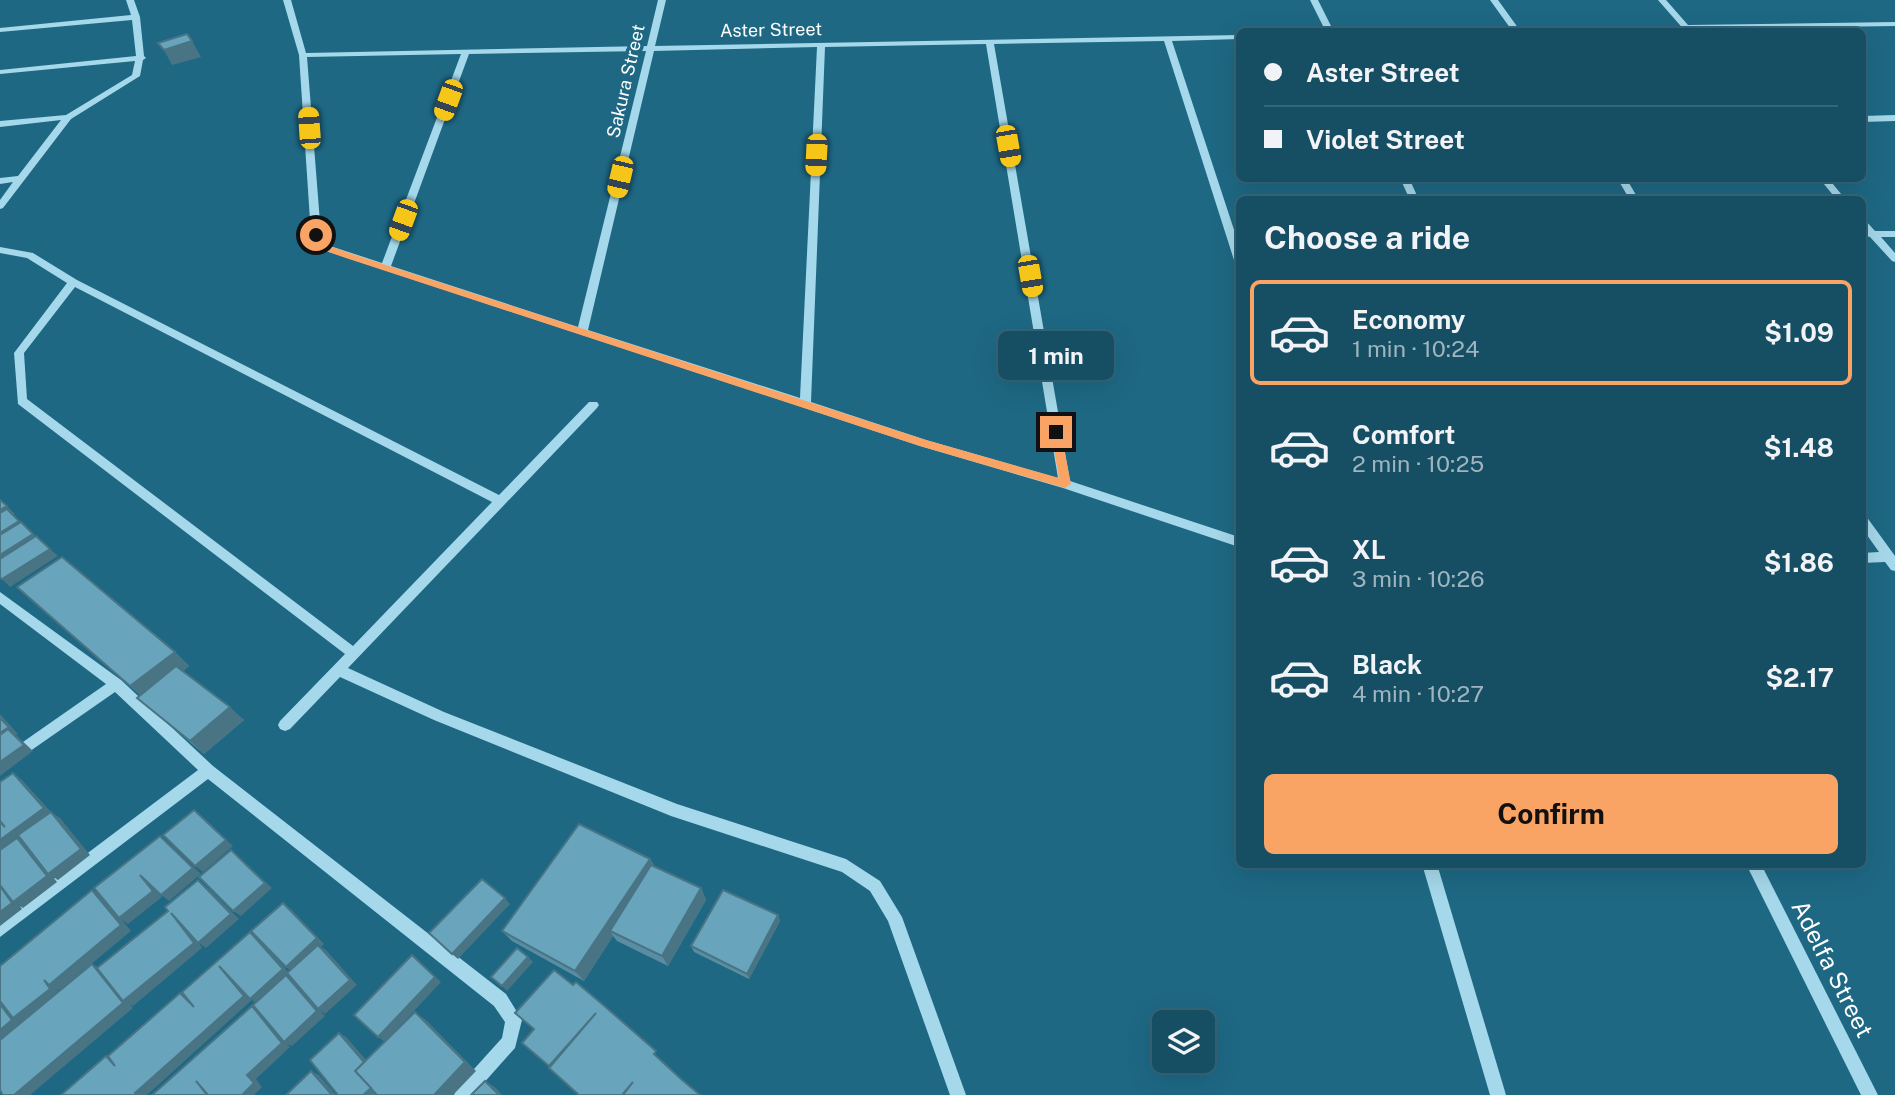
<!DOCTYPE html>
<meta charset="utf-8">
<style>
body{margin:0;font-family:"Public Sans",sans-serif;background:#23586c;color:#f1f3f6;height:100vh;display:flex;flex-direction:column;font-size:26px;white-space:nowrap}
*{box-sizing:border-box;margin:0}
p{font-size:23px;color:#9eb4be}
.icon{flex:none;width:38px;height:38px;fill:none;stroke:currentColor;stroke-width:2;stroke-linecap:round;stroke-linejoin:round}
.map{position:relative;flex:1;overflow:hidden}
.side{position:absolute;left:1236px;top:196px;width:630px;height:672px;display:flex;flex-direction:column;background:#164e63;border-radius:10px;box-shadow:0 7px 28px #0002,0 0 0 2px #356578}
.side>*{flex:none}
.top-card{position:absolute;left:1236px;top:28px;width:630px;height:154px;border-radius:10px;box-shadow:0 7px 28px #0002,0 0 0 2px #356578;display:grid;align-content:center;height:154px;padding:0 28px;background:#164e63}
.controls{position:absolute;left:1152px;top:1010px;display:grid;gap:14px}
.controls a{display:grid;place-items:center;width:63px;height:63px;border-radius:10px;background:#164e63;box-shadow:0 7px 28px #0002,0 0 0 2px #356578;font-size:35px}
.end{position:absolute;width:32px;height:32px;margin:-16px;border:9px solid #f9a464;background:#111;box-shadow:0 0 0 4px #111}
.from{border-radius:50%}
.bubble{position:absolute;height:49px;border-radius:10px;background:#164e63;box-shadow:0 7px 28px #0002,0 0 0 2px #356578;font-size:23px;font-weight:700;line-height:49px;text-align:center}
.car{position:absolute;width:21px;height:42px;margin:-21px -10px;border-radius:9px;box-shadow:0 0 5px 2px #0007;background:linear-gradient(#f5c518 24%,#345 0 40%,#f5c518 0 76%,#345 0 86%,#f5c518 0)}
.top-card b{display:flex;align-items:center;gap:24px;height:66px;font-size:26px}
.top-card b+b{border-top:2px solid #356578}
.top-card i{width:18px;height:18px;background:#f1f3f6}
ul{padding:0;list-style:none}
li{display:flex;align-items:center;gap:21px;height:105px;margin:0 14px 10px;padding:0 14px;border:4px solid transparent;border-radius:10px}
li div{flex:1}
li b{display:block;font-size:26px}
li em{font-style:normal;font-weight:700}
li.on{border-color:#f9a464}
li>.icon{width:63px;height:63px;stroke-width:1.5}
h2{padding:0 28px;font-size:32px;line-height:84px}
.action{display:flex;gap:14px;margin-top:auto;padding:14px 28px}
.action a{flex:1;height:80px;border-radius:10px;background:#f9a464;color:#111;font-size:28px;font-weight:700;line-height:80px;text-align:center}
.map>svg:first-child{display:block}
</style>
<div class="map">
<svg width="1895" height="1095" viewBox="0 0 1895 1095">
<rect width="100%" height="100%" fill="#1e6884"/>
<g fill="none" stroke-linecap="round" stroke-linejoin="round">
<!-- minor -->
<g fill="#a5d8ea" fill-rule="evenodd">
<polygon points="126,0 134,0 140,17 144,56 146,58 143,60 140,76 71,119 3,208 0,209 0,200 13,182 0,184 0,178 18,176 61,120 0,127 0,121 66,115 132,75 135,61 0,74 0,70 136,56 132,20 0,32 0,28 131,15"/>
<path d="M283,0H291L306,53L647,46L658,0H666L655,46L1239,35V39L1172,41L1239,245V263L1234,260L1164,41L994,44L1070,481L1239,537V547L1063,488L920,446L320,249L311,235L299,55ZM986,44L1058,478L926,440L811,402L825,47ZM817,47L800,398L588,330L654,51ZM646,51L578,327L391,266L469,54ZM461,54L382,263L327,245L321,235L307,57Z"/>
<polygon points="1310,0 1318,0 1334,32 1326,32"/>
<polygon points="1490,0 1498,0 1521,32 1513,32"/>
<polygon points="1658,0 1666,0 1688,25 1895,22 1895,26 1693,29 1694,32 1686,32"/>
<polygon points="1895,115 1895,121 1862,122 1862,116"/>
<polygon points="1400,178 1409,178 1419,200 1410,200"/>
<polygon points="1617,178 1626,178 1639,200 1630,200"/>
<polygon points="1819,178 1828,178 1846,200 1837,200"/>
<polygon points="1862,219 1865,220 1875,231 1895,231 1895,237 1881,237 1895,253 1895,262 1892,261 1870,237 1866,236 1866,232 1862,228"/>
<path d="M0,247L33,253L77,280L499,495L589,402H597L599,405L597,408L348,668L444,712L677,804L846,859L880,881L902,917L966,1095H950L888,921L870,891L842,872L671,816L434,720L340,677L290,729L285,731L280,729L278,725L280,721L345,654L18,404L14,353L67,283L27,258L0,253ZM75,287L492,502L353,646L27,399L24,353Z"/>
<polygon points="1862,514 1866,516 1895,556 1895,571 1891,570 1885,562 1862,563 1862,553 1879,552 1862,528"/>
<polygon points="0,592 121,680 213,766 506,994 522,1020 515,1048 473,1095 454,1095 456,1089 502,1038 505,1022 494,1006 208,779 0,937 0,919 198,770 115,692 0,772 0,758 106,684 0,604"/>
<polygon points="1422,864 1437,864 1506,1095 1490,1095"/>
<polygon points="1746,864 1761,864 1878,1095 1861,1095"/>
</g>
</g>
<!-- wall -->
<g fill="#598ea2">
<polygon points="17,587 175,652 189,666 183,671 244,720 204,754 137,698 140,695"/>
<polygon points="650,859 655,867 701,888 706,900 668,966 617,941 613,936 584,981 512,941 502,931"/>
<polygon points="778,915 780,921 749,979 694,952 691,946"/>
</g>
<!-- shaded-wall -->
<g fill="#497484" fill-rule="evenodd">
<polygon points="192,41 201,57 172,65 164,50"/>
<polygon points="7,506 15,514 13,515 27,529 0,546 0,510"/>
<polygon points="33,534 41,542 0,568 0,555"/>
<polygon points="50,549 58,556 10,587 2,579"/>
<polygon points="175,652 189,666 145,700 130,686"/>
<polygon points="230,707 244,720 204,754 190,741"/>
<polygon points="0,714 18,734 16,735 33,751 0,776"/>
<path d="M13,773L22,780L52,813L51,812L60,818L90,855L58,880L53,877L57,882L23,908L20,906L22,909L0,926V840ZM53,814L27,844L20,839Z"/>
<polygon points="194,810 233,846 203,872 195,866"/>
<polygon points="160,836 169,843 201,874 169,901 161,895"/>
<polygon points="231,850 272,888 241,916 233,911"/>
<polygon points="650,859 656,871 610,931 613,936 584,981 575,971"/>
<polygon points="140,875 149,881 162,897 128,924 122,920 131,931 60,990 57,989 60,994 24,1023 20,1021 23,1025 0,1043 0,993 44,980 92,890 102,895"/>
<polygon points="198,880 206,886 239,919 206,948 199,943 202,948 133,1006 130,1004 133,1008 30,1095 14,1095 92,964 102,969 171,913"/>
<polygon points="701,888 706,900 668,966 662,956"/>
<polygon points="505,898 510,904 458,959 452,954"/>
<polygon points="283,903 291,909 324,944 321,947 326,950 357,985 325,1014 320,1010 325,1016 292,1046 287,1044 290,1047 256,1079 262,1087 254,1095 242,1095 247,1075 252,1006 260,1010 258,1004 252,1000 147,1095 136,1095 135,1093 219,966 250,932 258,937 290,974 288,976 294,981 293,972 286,967"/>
<polygon points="778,915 780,921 749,979 747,974"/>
<polygon points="412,955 441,982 385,1042 378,1037"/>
<polygon points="528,957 533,962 507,991 502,986"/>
<polygon points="415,1012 427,1021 476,1071 453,1095 434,1095"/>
<polygon points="339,1033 346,1037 376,1071 379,1090 375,1095 363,1095"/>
<polygon points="311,1071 319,1075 336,1095 332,1095"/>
<polygon points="485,1081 496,1088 502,1095 499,1095"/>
</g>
<!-- building -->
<g fill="#68a5bc" stroke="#497484" stroke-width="2">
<polygon points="187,34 192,41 164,50 158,43"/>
<polygon points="0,500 7,506 0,510"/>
<polygon points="7,509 19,521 0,533 0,513"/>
<polygon points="21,522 33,534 0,555 0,535"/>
<polygon points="36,536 50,549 2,579 0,578 0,559"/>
<polygon points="62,557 175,652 130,686 17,587"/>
<polygon points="176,666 230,707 190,741 137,698"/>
<polygon points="0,718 9,727 0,733"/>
<polygon points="8,729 24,745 0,762 0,735"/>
<polygon points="13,773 44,808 0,840 0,822 5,827 0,821 0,782"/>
<polygon points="194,810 226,840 195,866 163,835"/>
<polygon points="51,812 81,849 48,874 18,835"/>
<polygon points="579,824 650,859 575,971 502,931"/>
<polygon points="160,836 193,868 161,895 140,875 153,891 119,918 94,888"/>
<polygon points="17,838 47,876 13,902 0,885 0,850"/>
<polygon points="231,850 265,883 233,911 199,877"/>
<polygon points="651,865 701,888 662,956 610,931"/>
<polygon points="482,879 505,898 452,954 429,933"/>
<polygon points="198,880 231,914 198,943 171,913 194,943 123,1001 97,968 168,911 165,907"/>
<polygon points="0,886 12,903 0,912"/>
<polygon points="92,890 121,925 49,985 44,980 50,989 13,1018 0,1001 0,966"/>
<polygon points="723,890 778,915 747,974 691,946"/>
<polygon points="283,903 317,938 286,967 251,931"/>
<polygon points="250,932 283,969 250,999 219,966 244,996 135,1093 136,1095 61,1095 106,1056 115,1066 108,1056 180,993 194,1007 182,992"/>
<polygon points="318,945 350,980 318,1009 287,973"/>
<polygon points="517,948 528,957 502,986 491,977"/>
<polygon points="412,955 435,977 378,1037 354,1015"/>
<polygon points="92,964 123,1003 14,1095 3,1095 0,1090 0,1040"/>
<polygon points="554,970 573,985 576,982 602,1004 656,1051 654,1054 681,1079 700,1095 623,1095 633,1082 622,1095 579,1095 549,1068 596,1013 549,1066 522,1043 534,1029 515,1013"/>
<polygon points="286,975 317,1011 284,1042 253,1005"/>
<polygon points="0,1004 12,1020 0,1030"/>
<polygon points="252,1006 282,1043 247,1075 254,1083 242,1095 208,1095 196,1081 207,1095 152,1095"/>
<polygon points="415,1012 465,1062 434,1095 377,1095 355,1071"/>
<polygon points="339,1033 364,1062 355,1071 371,1088 363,1095 338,1095 310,1060"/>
<polygon points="311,1071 332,1095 286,1095"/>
<polygon points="485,1081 499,1095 471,1095"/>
</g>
<!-- route -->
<polygon fill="#f9a464" points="313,233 319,233 327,245 352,254 926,440 1059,478 1051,432 1053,429 1060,429 1071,484 1065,488 920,446 346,258 320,249"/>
<g text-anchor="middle" stroke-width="7" stroke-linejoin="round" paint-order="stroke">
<!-- far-street labels -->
<g font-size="18" fill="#fff" stroke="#1e6884">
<text transform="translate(771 30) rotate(-1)" y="6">Aster Street</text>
<text transform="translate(626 81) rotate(-77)" y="6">Sakura Street</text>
</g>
<!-- near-street labels -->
<g font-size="24" fill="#fff" stroke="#1e6884">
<text transform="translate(1832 969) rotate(63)" y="8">Adelfa Street</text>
</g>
</g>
</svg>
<div class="controls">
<a><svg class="icon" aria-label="layers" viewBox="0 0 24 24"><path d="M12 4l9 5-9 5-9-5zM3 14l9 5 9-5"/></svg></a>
</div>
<i class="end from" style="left:316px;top:235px"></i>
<i class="end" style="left:1056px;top:432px"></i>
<div class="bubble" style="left:998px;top:331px;width:116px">1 min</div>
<i class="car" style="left:448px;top:100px;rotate:200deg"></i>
<i class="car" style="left:309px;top:128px;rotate:356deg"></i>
<i class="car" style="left:1008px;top:146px;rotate:170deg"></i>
<i class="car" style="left:816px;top:155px;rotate:183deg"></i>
<i class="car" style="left:620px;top:177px;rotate:193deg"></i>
<i class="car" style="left:403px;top:220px;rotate:200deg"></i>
<i class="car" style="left:1030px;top:276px;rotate:170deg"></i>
<div class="top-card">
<b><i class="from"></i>Aster Street</b>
<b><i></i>Violet Street</b>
</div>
<section class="side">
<h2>Choose a ride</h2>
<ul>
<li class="on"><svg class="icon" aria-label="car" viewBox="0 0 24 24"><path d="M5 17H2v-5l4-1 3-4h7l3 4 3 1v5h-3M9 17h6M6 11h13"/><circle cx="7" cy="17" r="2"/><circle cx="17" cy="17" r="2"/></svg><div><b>Economy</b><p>1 min · 10:24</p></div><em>$1.09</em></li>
<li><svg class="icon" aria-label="car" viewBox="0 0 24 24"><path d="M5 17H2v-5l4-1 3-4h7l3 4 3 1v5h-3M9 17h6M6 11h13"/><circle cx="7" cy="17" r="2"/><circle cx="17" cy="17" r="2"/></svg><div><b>Comfort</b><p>2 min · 10:25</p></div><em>$1.48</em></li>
<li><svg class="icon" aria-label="car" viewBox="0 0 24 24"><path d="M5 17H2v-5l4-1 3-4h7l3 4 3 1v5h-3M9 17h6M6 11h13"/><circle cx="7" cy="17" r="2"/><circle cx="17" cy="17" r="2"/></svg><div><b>XL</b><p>3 min · 10:26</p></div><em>$1.86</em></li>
<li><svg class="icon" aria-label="car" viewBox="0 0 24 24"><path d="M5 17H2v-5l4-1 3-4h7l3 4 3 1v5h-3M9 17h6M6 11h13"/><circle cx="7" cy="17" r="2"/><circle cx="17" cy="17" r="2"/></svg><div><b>Black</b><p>4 min · 10:27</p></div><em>$2.17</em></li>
</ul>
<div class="action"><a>Confirm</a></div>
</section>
</div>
